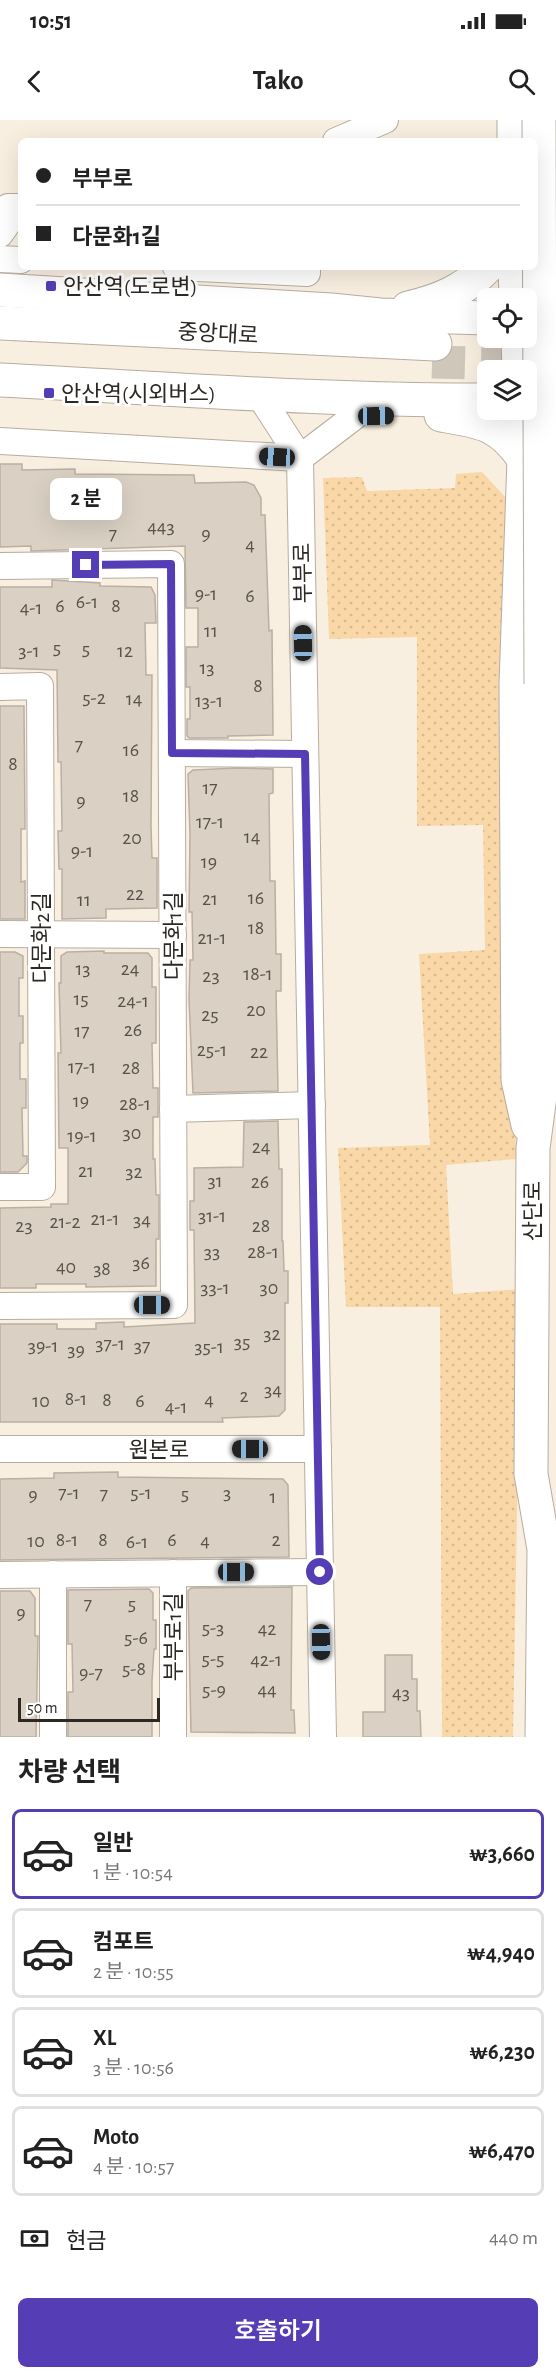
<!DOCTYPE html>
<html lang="ko">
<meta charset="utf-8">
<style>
body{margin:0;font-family:"Alegreya Sans","Noto Sans KR",sans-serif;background:#f6f6f6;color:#222;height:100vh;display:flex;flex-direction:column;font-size:22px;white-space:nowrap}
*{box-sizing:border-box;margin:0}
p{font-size:20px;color:#767676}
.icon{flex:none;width:33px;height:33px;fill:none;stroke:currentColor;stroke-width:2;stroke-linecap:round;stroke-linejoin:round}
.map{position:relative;height:1617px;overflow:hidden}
.drawer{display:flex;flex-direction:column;background:#fff;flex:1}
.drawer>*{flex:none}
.top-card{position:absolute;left:18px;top:18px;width:520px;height:132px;border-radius:9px;box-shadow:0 6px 24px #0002;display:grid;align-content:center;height:132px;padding:0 18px;background:#fff}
.tools{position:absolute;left:477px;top:168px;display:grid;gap:12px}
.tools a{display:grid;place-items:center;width:60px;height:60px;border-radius:9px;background:#fff;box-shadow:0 6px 24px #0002;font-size:30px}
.scale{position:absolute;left:18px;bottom:15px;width:142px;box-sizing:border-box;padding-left:6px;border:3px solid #2c2823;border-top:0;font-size:16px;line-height:21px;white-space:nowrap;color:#2c2823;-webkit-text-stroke:4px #fff;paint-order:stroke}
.end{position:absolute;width:27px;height:27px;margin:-14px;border:8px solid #553db5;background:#fff;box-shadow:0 0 0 3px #fff}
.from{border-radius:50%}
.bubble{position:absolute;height:42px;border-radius:9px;background:#fff;box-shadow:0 6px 24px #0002;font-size:20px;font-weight:600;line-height:42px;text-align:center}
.car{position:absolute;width:18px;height:36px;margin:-18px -9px;border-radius:8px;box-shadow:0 0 4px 2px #0007;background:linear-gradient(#222 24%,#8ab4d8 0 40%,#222 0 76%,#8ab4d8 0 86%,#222 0)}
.top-card b{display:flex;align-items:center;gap:21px;height:57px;font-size:22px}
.top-card b+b{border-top:2px solid #e0e0e0}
.top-card i{width:15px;height:15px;background:#222}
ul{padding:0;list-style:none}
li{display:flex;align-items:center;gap:18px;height:90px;margin:0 12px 9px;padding:0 6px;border:3px solid #e0e0e0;border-radius:9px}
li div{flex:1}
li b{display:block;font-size:22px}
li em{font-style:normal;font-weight:600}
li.on{border-color:#553db5}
li>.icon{width:54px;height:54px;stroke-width:1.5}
h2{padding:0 18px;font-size:27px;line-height:72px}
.pay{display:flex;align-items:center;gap:15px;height:66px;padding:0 18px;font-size:22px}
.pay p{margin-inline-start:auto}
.button{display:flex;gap:12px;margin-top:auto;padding:12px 18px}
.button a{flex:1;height:69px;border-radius:9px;background:#553db5;color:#fff;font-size:24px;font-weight:600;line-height:69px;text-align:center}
.status{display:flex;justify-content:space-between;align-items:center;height:42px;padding:0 30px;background:#fff;direction:ltr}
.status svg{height:16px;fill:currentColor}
header{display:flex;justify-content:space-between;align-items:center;height:78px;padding:0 18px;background:#fff;font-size:27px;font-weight:600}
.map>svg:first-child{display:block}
</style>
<div class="status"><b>10:51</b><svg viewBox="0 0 49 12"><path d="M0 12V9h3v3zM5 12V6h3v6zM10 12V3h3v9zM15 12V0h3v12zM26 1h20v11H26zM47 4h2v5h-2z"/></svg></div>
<header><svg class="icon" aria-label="back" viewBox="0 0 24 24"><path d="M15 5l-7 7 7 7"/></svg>Tako<svg class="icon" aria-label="search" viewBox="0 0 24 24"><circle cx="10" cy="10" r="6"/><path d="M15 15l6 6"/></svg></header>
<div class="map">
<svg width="556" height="1617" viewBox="0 0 556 1617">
<defs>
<pattern id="grass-dots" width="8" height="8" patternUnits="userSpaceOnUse" patternTransform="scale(1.5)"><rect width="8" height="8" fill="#f9d7a7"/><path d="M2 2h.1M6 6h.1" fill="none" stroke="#d6b98f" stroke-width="1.8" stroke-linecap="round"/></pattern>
</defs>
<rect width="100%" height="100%" fill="#f9efe1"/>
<!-- grass -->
<polygon fill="url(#grass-dots)" points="482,352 509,381 516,1039 446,1045 453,1174 521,1169 513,1617 442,1617 440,1187 346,1187 338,1028 430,1025 419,834 485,830 483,705 417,706 417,517 329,519 323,358 362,357 367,371 455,368 456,354"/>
<!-- building -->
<g fill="#dad1c4" stroke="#b9afa3" stroke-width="1.5">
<polygon points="0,344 22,344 22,350 75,349 75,354 194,355 195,363 246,362 254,365 261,378 261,395 265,395 269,511 272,510 273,615 228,616 228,618 189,618 187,616 187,599 190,599 190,567 186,567 186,527 198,527 198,488 186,488 185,426 31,431 31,426 0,427"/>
<polygon points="52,460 100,463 100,466 151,467 155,475 156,503 145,503 146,555 152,555 151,706 152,738 157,738 157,788 106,789 106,798 62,799 62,749 59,749 58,711 62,711 61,642 58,642 57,550 0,548 0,467 52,467"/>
<polygon points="0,586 24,586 25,709 21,709 21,762 25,761 25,799 0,799"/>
<polygon points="237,648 273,649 273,673 269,674 270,761 275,761 276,834 281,834 281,871 276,871 278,971 193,973 189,879 190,840 193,840 192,792 189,792 190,714 188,654 193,650"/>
<polygon points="104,831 104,833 148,833 152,838 152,867 156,867 156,923 152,923 153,968 158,968 158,997 153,997 153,1039 155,1039 156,1075 159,1075 159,1119 156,1119 156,1166 86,1167 86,1164 36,1164 36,1168 0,1168 0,1088 51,1087 51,1084 68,1084 68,1028 59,1028 58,933 61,933 59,863 61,863 61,836 67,832"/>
<polygon points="0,832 15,832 23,836 23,858 19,858 19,896 23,896 23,923 20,923 20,959 26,959 26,988 22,988 23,1036 27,1036 27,1043 18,1052 0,1052"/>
<polygon points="278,1001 279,1049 282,1049 282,1121 283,1121 284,1151 288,1151 288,1183 285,1183 285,1290 279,1296 222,1298 223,1302 0,1302 0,1204 57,1204 57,1209 96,1209 96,1203 124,1202 124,1207 195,1203 194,1110 190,1110 190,1081 194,1081 194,1048 243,1047 244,1002"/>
<polygon points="118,1352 118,1357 283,1359 288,1365 289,1437 0,1440 0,1359 54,1358 54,1353"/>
<polygon points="292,1467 291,1590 294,1590 295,1613 191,1612 188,1471 191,1468"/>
<polygon points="149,1469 153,1473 153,1500 156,1500 156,1529 154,1529 152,1561 152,1617 68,1617 68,1572 73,1572 72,1524 68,1524 68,1470"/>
<polygon points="0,1471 30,1471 35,1478 35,1516 38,1516 36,1617 0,1617"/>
<polygon points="385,1535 412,1535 412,1559 417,1559 417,1591 420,1591 421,1617 363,1617 363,1592 385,1592"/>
</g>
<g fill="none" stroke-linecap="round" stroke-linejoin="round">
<!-- major-tunnel -->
<polyline stroke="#d0c7bb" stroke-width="33" stroke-dasharray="33 16" stroke-linecap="butt" points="432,242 547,245"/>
<defs>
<g id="minor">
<polyline points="336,21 385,0"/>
<polyline points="0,114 7,104 8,87 21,87"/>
<polyline points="0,139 21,140"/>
<polyline points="176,147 307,153 307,147"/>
<polyline points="258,273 300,338 323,1617"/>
<polyline points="0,321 300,338 355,296"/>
<polyline points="0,446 171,444 174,1185 0,1186"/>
<polyline points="0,567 40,566 42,1067 0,1067"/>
<polyline points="172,633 305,634"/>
<polyline points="0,814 173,815"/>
<polyline points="173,989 312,985"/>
<polyline points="0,1329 318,1329"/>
<polyline points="173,1453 173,1617"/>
<polyline points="53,1454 53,1617"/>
<polyline points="0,1455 320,1452"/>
</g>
<g id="major">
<polyline points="514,0 514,21"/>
<polyline points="515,147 516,178"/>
<polyline points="0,170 331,190 380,195 488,198"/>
<path d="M408,188C439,181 465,170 487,147"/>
<polyline points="0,203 435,224"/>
<polyline points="518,218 519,250"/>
<path d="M0,260C162,268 325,281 488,280"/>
<polyline points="520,290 524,339 516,564 518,960 528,1005"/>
<path d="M441,295C482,302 499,303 524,339"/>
<polyline points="541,564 542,961 533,1028 531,1354 544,1429 542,1617"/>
</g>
</defs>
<!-- minor casing -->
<use href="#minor" stroke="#b6ada0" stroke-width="28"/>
<!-- major casing -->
<use href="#major" stroke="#b6ada0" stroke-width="35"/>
<!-- minor -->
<use href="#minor" stroke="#fff" stroke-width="26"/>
<!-- major -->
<use href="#major" stroke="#fff" stroke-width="33"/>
<defs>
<polyline id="major-bridge" points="539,0 541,564"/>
</defs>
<!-- major-bridge casing -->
<use href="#major-bridge" stroke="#b6ada0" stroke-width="35" stroke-linecap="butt"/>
<!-- major-bridge -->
<use href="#major-bridge" stroke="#fff" stroke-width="33"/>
</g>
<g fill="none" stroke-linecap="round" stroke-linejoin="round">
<!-- route -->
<polyline stroke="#553db5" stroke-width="8" points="86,445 171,444 172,633 305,634 320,1452"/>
</g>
<!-- markers -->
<g fill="#553db5" stroke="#fff" stroke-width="2">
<rect x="45" y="160" width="12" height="12" rx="3"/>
<rect x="43" y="267" width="12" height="12" rx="3"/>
</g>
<g text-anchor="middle" stroke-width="6" stroke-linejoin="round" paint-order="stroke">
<!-- number labels -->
<g font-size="20" fill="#58524b">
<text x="161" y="413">443</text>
<text x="113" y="420">7</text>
<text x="206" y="420">9</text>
<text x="250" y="431">4</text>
<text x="206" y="480">9-1</text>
<text x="250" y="482">6</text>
<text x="87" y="488">6-1</text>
<text x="60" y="492">6</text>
<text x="116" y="492">8</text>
<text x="31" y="494">4-1</text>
<text x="211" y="517">11</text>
<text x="57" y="534">5</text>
<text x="86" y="535">5</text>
<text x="29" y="537">3-1</text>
<text x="125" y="537">12</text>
<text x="207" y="554">13</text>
<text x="258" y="572">8</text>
<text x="94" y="584">5-2</text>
<text x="134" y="585">14</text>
<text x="209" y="587">13-1</text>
<text x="79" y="631">7</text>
<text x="131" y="636">16</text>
<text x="13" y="650">8</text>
<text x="210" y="674">17</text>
<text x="131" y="682">18</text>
<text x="81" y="687">9</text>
<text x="210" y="708">17-1</text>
<text x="252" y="723">14</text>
<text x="132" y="724">20</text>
<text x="82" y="737">9-1</text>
<text x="209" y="748">19</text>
<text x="135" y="780">22</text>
<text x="256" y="784">16</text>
<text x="210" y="785">21</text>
<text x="84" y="786">11</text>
<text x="256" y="814">18</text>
<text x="212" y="824">21-1</text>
<text x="83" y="855">13</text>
<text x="130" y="855">24</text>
<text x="258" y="860">18-1</text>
<text x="211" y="862">23</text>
<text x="81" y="885">15</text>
<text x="133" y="887">24-1</text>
<text x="256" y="896">20</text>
<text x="210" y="901">25</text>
<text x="133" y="916">26</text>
<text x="82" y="917">17</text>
<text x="212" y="936">25-1</text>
<text x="259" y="938">22</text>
<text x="82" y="953">17-1</text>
<text x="131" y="954">28</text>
<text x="81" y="987">19</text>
<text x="135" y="990">28-1</text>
<text x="132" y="1019">30</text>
<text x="82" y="1022">19-1</text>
<text x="261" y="1033">24</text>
<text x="86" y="1057">21</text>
<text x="134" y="1058">32</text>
<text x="215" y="1067">31</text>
<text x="260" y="1068">26</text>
<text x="212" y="1102">31-1</text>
<text x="105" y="1105">21-1</text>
<text x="142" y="1106">34</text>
<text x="65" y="1108">21-2</text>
<text x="24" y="1112">23</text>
<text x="261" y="1112">28</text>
<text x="212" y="1138">33</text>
<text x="263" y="1138">28-1</text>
<text x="141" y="1149">36</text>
<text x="66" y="1153">40</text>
<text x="102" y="1155">38</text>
<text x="215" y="1174">33-1</text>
<text x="269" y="1174">30</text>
<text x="272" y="1220">32</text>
<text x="242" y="1228">35</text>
<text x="110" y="1230">37-1</text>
<text x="43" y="1232">39-1</text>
<text x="142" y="1232">37</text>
<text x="209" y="1233">35-1</text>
<text x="76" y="1236">39</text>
<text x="273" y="1276">34</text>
<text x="244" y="1282">2</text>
<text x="76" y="1285">8-1</text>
<text x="107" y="1286">8</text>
<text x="209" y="1286">4</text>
<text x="41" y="1287">10</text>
<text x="140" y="1287">6</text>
<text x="176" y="1293">4-1</text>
<text x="69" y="1379">7-1</text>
<text x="141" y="1379">5-1</text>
<text x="227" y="1379">3</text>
<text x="104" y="1380">7</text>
<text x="185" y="1380">5</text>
<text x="33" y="1381">9</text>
<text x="273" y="1383">1</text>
<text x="67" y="1426">8-1</text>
<text x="103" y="1426">8</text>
<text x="172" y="1426">6</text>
<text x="276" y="1426">2</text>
<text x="36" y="1427">10</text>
<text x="205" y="1427">4</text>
<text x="137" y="1428">6-1</text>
<text x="88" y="1490">7</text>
<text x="132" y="1490">5</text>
<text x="21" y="1499">9</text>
<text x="213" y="1514">5-3</text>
<text x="267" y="1515">42</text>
<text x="136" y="1524">5-6</text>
<text x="213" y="1545">5-5</text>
<text x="266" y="1546">42-1</text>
<text x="134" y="1555">5-8</text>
<text x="91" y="1559">9-7</text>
<text x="214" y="1576">5-9</text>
<text x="267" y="1576">44</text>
<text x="401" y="1579">43</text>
</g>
<!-- poi labels -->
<g font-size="22" fill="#2c2823" stroke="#fff" text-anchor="start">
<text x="63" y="174">안산역(도로변)</text>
<text x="61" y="281">안산역(시외버스)</text>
</g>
<!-- street labels -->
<g font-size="22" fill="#2c2823" stroke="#fff">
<text transform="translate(218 213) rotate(3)" y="8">중앙대로</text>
<text transform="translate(302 453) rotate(-91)" y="8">부부로</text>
<text transform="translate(173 816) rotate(-90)" y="8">다문화1길</text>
<text transform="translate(41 818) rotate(-90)" y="8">다문화2길</text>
<text transform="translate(532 1091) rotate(-90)" y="8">산단로</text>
<text x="159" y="1337">원본로</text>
<text transform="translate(173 1517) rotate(-90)" y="8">부부로1길</text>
</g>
</g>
</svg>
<div class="tools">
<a><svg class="icon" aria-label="locate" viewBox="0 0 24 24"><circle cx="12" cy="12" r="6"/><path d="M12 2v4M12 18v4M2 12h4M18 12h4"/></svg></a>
<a><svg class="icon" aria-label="layers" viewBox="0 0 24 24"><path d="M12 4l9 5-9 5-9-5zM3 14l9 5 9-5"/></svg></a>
</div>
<div class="scale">50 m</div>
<i class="end from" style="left:320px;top:1452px"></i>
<i class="end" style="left:86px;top:445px"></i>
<div class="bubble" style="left:50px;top:358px;width:72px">2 분</div>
<i class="car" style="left:376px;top:296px;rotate:89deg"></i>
<i class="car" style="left:277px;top:337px;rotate:273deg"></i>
<i class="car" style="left:303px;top:523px;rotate:359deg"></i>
<i class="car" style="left:152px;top:1185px;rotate:90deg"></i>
<i class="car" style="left:250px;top:1329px;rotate:270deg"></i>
<i class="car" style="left:236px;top:1452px;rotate:90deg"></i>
<i class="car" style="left:321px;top:1522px;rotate:179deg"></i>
<div class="top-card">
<b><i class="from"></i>부부로</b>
<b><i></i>다문화1길</b>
</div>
</div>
<section class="drawer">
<h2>차량 선택</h2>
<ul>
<li class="on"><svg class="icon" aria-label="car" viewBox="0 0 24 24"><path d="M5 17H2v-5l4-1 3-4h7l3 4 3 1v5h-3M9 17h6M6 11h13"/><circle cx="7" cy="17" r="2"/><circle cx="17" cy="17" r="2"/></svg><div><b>일반</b><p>1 분 · 10:54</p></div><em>₩3,660</em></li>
<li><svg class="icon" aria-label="car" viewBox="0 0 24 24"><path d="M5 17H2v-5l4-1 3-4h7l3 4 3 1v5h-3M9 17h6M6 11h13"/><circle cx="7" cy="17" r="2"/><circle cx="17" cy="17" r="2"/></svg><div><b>컴포트</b><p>2 분 · 10:55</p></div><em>₩4,940</em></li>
<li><svg class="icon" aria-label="car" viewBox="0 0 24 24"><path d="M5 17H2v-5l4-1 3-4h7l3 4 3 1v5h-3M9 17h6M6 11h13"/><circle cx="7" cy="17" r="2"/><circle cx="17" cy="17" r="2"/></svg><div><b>XL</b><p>3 분 · 10:56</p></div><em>₩6,230</em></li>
<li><svg class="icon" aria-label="car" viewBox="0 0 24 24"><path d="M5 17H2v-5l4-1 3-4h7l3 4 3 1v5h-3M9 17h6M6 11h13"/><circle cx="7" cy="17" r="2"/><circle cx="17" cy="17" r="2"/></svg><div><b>Moto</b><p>4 분 · 10:57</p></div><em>₩6,470</em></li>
</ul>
<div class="pay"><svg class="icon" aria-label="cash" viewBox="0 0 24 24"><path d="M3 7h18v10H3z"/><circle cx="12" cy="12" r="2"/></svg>현금<p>440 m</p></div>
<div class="button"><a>호출하기</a></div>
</section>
